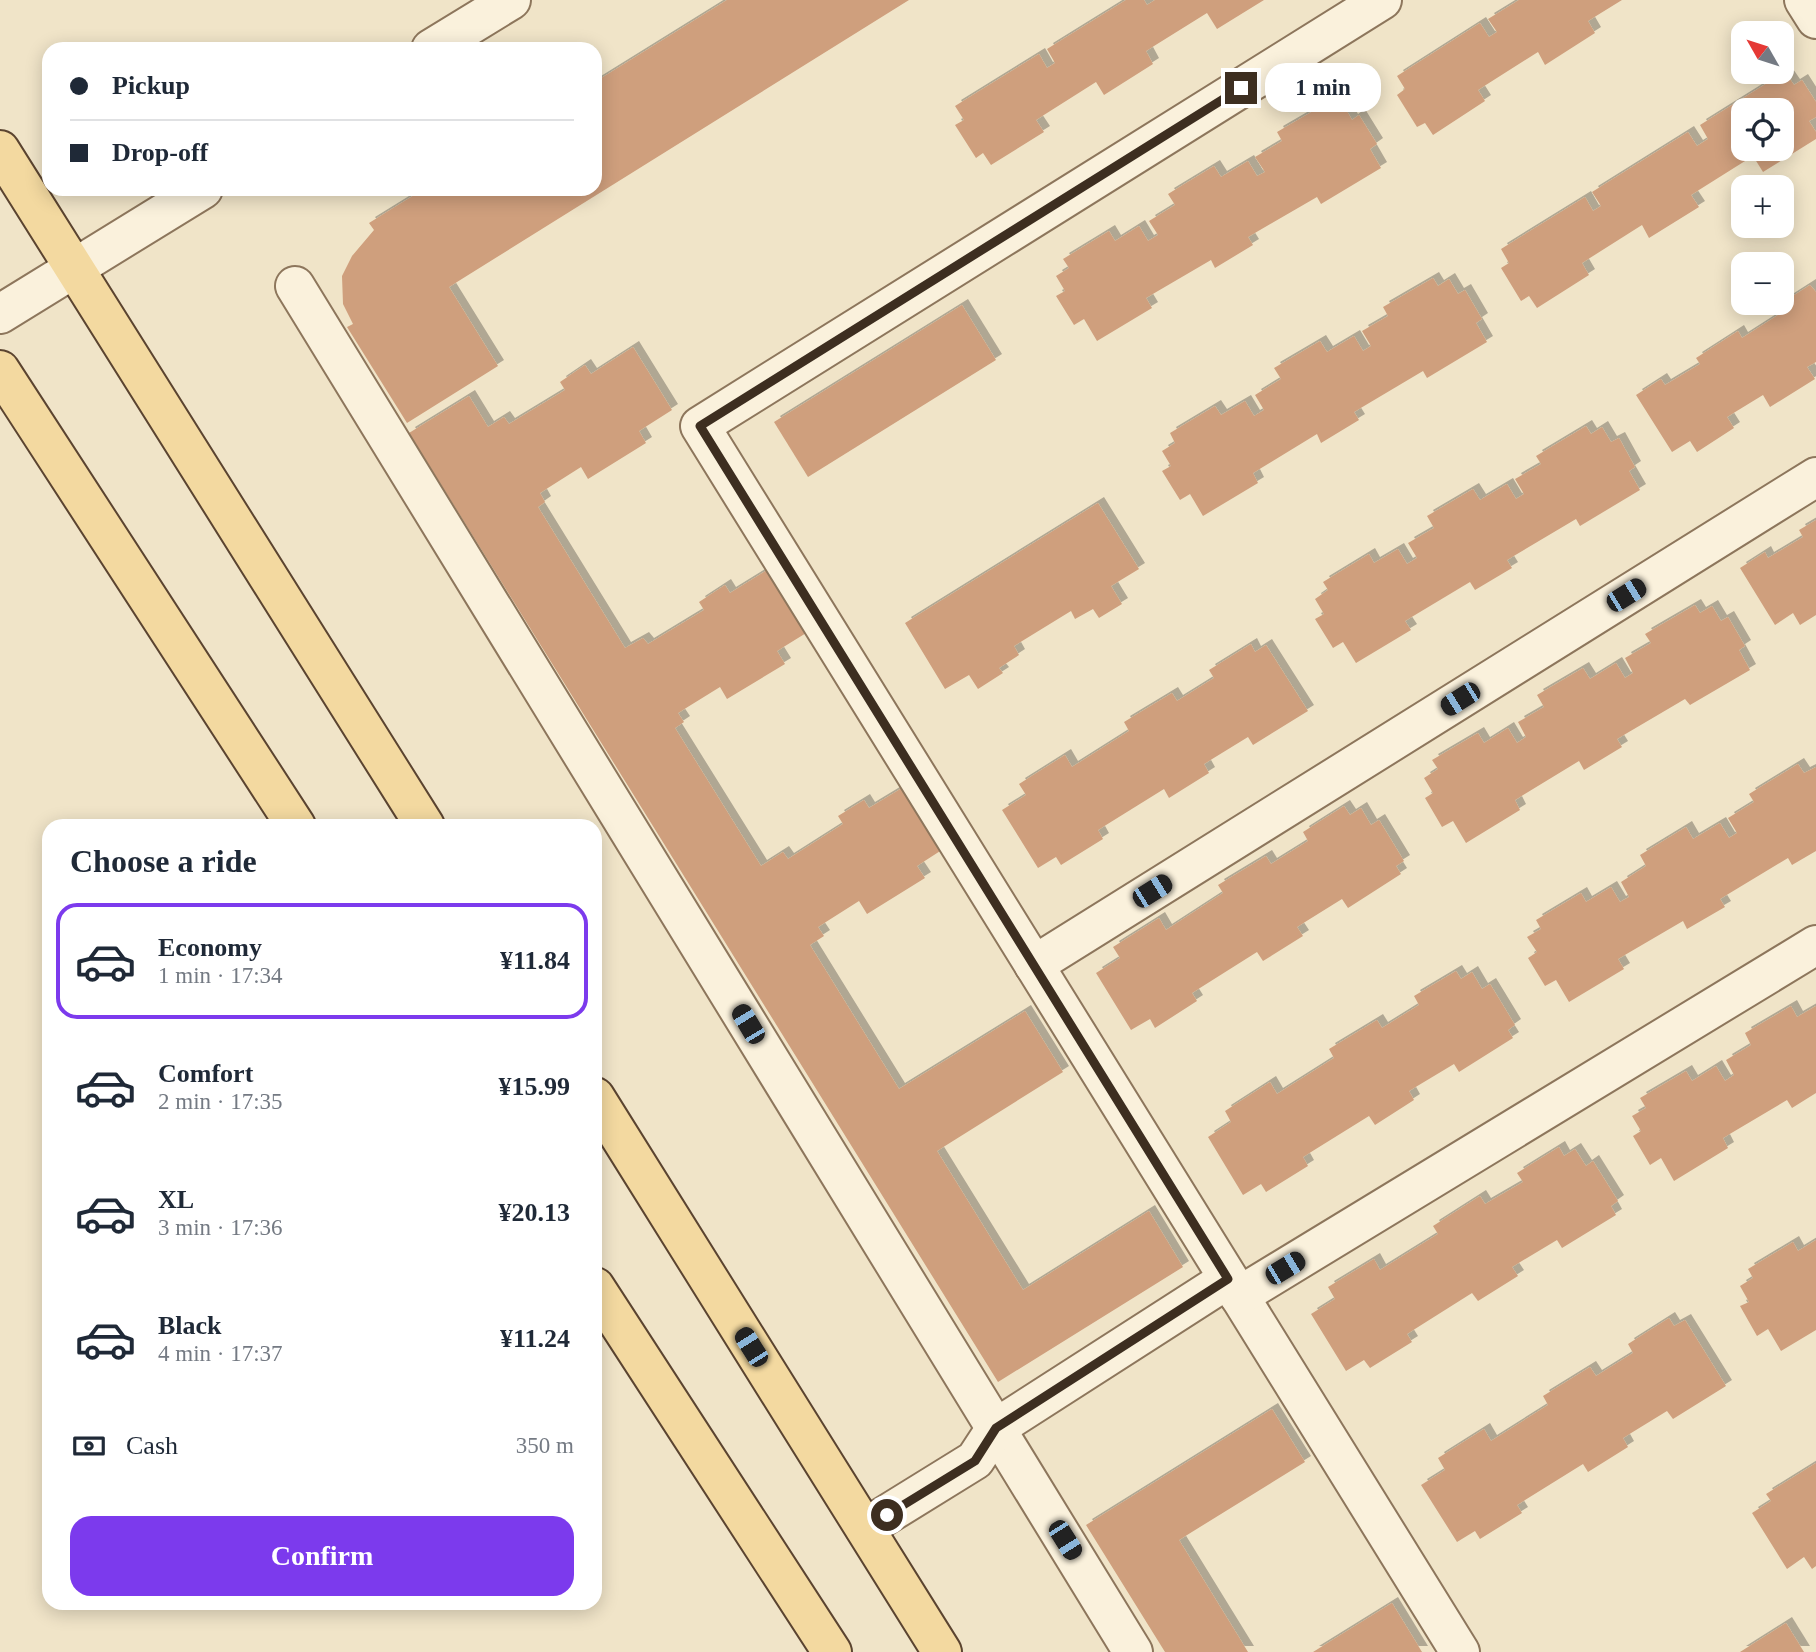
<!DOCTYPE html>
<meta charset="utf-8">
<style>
body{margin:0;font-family:"Times New Roman",serif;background:#f2f2f3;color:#1f2937;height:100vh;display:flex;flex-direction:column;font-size:26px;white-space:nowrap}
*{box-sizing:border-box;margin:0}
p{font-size:23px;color:#747a83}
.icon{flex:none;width:38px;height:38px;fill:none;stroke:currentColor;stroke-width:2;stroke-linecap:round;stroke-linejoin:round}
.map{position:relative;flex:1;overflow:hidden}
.side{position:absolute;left:42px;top:819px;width:560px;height:791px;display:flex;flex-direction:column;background:#fff;border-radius:21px;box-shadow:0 4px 18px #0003}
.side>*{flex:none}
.banner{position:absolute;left:42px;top:42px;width:560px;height:154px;border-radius:21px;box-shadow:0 4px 18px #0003;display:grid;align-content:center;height:154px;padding:0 28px;background:#fff}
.needle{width:46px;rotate:309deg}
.fabs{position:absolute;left:1731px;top:21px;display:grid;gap:14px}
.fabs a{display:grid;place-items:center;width:63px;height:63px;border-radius:14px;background:#fff;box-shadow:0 4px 18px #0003;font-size:35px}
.end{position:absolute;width:32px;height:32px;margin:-16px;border:9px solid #3d2e20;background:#fff;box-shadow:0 0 0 4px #fff}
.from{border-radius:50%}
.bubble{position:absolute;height:49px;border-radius:21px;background:#fff;box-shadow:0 4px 18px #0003;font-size:23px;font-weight:600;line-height:49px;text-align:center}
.car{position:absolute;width:21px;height:42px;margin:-21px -10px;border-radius:9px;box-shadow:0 0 5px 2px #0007;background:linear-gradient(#222 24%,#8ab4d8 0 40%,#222 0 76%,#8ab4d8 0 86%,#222 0)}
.banner b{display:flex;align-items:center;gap:24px;height:66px;font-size:26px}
.banner b+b{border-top:2px solid #e0e1e3}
.banner i{width:18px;height:18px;background:#1f2937}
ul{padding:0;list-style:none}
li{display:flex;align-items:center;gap:21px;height:116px;margin:0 14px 10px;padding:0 14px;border:4px solid transparent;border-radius:21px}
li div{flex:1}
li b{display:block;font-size:26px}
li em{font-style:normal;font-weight:600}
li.selected{border-color:#7c3aed}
li>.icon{width:63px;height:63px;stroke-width:1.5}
h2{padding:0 28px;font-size:32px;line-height:84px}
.pay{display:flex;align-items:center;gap:18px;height:77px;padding:0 28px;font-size:26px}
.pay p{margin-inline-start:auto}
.primary-button{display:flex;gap:14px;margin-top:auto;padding:14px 28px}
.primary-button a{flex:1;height:80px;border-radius:21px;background:#7c3aed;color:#fff;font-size:28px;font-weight:600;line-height:80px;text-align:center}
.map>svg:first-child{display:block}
</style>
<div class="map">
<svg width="1816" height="1652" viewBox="0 0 1816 1652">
<defs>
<filter id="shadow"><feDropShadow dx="6" dy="-6" stdDeviation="0" flood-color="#0004"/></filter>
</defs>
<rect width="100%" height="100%" fill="#f0e4c8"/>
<!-- building -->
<g fill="#cf9f7d" fill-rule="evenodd" filter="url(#shadow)">
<polygon points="727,0 909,0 449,287 498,366 407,423 347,327 353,324 343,304 342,276 352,256 374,230 369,223 424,189 595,189 595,82"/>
<polygon points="1126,0 1144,0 1147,5 1155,0 1264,0 1217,29 1207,13 1146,51 1153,64 1104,95 1096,82 1036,120 1044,132 991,165 983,153 976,158 955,125 964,120 955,106 1039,54 1047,68 1055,63 1047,49"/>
<polygon points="1519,0 1622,0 1588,21 1595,33 1545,65 1538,52 1478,90 1485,101 1433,135 1425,123 1417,127 1397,95 1405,89 1397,76 1480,23 1489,37 1497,32 1488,19"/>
<path d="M1785,72L1794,85L1802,80L1816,102V117L1809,121L1816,132V139L1763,172L1753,156L1691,195L1699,207L1649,238L1642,225L1582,263L1589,275L1537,308L1529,296L1521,301L1501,268L1509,263L1501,249L1585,197L1593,211L1601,206L1592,192L1688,132L1697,146L1708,139L1700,125ZM1743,110H1782V149H1743Z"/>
<polygon points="1327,103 1332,111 1343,104 1352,120 1359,115 1377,144 1370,149 1381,168 1321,204 1317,197 1248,237 1253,245 1215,268 1211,260 1146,298 1152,308 1097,341 1084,319 1074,325 1056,296 1065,291 1056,276 1069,268 1063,259 1109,231 1115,241 1139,226 1148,241 1158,235 1149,221 1175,205 1168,194 1214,166 1221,177 1248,161 1257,176 1265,172 1255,157 1282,141 1277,132"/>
<polygon points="1433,278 1438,286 1449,279 1458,294 1465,290 1482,319 1476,323 1487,342 1427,378 1423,371 1354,412 1359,420 1321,443 1317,434 1253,473 1258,483 1203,516 1190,494 1180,500 1162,471 1171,466 1162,451 1175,443 1170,433 1215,406 1221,415 1245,401 1254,416 1264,410 1255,395 1281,379 1274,368 1320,341 1327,352 1354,336 1363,351 1371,346 1362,331 1388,316 1383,307"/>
<polygon points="1810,285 1816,292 1816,362 1807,367 1815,379 1770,407 1763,395 1727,417 1734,428 1697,452 1690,441 1672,452 1636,395 1661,379 1665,385 1700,364 1696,358 1738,331 1742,338 1778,315 1774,308"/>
<polygon points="962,305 996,360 808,477 774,422"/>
<polygon points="633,347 672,410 639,431 646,443 588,479 581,467 540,493 545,502 538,507 625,648 643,638 648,644 704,610 699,602 725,585 730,593 772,567 811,630 777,651 785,664 727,699 720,687 678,713 684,722 675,728 761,866 783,852 788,859 843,824 838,816 864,800 869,808 912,782 951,844 917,866 925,878 867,914 859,901 818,927 824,936 810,945 899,1089 1025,1011 1063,1072 937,1151 1023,1290 1149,1211 1183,1267 998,1382 409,433 469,396 488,427 504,417 509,424 565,390 560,382 585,365 591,374"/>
<polygon points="1586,426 1591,434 1602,427 1611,442 1619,438 1635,467 1629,471 1640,490 1580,526 1576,519 1507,560 1512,568 1475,590 1470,582 1405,621 1411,630 1356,663 1343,642 1333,648 1315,619 1324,614 1315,599 1328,590 1323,582 1369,554 1374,563 1398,549 1407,564 1417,558 1408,543 1434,528 1427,516 1473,489 1480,500 1507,484 1516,499 1524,494 1515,479 1541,464 1536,456"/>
<polygon points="1098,503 1139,569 1111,586 1122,604 1099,618 1093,609 1075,619 1071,611 1014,646 1019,655 999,668 1003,673 978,689 969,675 945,689 905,623"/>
<polygon points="1816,520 1816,615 1800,625 1793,613 1775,625 1740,568 1765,552 1768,558 1803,537 1799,530"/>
<polygon points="1695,605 1700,613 1712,606 1721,621 1728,617 1745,646 1739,650 1750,670 1690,705 1685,699 1617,739 1622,747 1584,770 1579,761 1515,800 1520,810 1466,843 1453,821 1442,827 1425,798 1433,793 1424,778 1438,769 1432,760 1478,733 1484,743 1508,728 1517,743 1526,737 1518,722 1544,707 1537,695 1583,668 1590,679 1616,663 1625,678 1633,673 1625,658 1651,643 1645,634"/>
<polygon points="1251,644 1255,652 1266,645 1308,711 1253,745 1248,737 1204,764 1209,773 1169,798 1164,789 1098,830 1103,839 1061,865 1056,857 1038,868 1002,810 1026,795 1019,784 1065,755 1072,767 1129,731 1124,722 1172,693 1177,701 1214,678 1209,670"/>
<polygon points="1798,764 1804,773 1816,767 1816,851 1792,865 1788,858 1720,899 1725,907 1687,929 1683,921 1618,959 1624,969 1569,1002 1556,980 1545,986 1528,958 1537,952 1527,937 1541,929 1536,920 1581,893 1586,902 1611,887 1620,902 1629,897 1621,882 1646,866 1640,855 1686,827 1693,839 1720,823 1729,838 1737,833 1728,818 1754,802 1749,794"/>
<polygon points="1344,806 1350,815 1361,808 1371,825 1379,820 1404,861 1396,866 1401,874 1348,908 1342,899 1297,927 1303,936 1263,961 1257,952 1192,993 1197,1001 1155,1028 1150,1019 1131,1030 1096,973 1120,958 1113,947 1159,918 1166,930 1223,893 1218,885 1266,856 1271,864 1308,841 1303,832"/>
<polygon points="1456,971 1461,979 1472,972 1482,989 1490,984 1515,1025 1508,1030 1513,1038 1459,1072 1454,1064 1409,1091 1414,1100 1375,1125 1369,1116 1303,1157 1308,1166 1266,1192 1261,1184 1243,1195 1208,1137 1231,1122 1225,1111 1270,1082 1277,1094 1334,1058 1329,1049 1377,1020 1382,1028 1419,1005 1414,996"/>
<polygon points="1791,1006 1797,1017 1816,1006 1816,1093 1792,1108 1787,1100 1723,1138 1728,1148 1674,1181 1661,1158 1650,1165 1633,1136 1641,1131 1632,1116 1646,1108 1640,1098 1686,1071 1692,1081 1716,1066 1725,1081 1734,1075 1726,1060 1751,1045 1745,1033"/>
<polygon points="1559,1147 1564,1156 1575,1149 1586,1166 1593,1161 1618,1201 1611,1206 1616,1215 1562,1248 1557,1240 1512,1267 1518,1276 1478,1301 1472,1293 1407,1334 1412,1342 1370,1368 1364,1360 1346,1371 1311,1314 1335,1299 1328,1287 1374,1259 1380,1270 1438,1234 1433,1226 1480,1196 1485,1204 1523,1182 1517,1173"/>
<polygon points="1816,1240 1816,1330 1781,1351 1768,1329 1757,1336 1740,1306 1749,1302 1740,1286 1753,1278 1748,1269 1793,1242 1798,1251"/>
<polygon points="1669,1318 1674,1326 1685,1320 1726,1386 1673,1419 1667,1411 1623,1438 1628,1447 1588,1472 1583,1464 1517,1505 1522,1513 1480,1539 1475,1531 1457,1542 1421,1485 1445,1470 1438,1458 1484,1429 1491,1441 1548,1405 1543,1396 1590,1367 1596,1376 1633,1353 1628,1344"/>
<polygon points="1272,1409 1305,1462 1179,1540 1248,1652 1165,1652 1086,1525"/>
<polygon points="1816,1463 1816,1566 1812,1569 1804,1557 1787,1569 1752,1513 1771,1501 1766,1494"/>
<polygon points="1392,1603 1422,1652 1313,1652"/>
<polygon points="1786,1623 1804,1652 1740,1652"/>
</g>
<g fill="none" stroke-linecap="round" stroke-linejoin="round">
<defs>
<g id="minor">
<polyline points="1382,0 700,426 1460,1652"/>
<polyline points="1804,0 1816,19"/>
<polyline points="431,49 511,0"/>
<polyline points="295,286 1133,1652"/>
<polyline points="0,314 203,189"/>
<polyline points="1034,965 1816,477"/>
<polyline points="1239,1296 1816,945"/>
<polyline points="865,1528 975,1460 996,1428 1228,1279"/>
</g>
<g id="major">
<polyline points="0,150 425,826"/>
<polyline points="0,370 296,826"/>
<polyline points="595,1097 942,1652"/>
<polyline points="595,1287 832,1652"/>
</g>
</defs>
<!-- minor casing -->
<use href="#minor" stroke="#8d765c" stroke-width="42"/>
<!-- major casing -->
<use href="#major" stroke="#5b4430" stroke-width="42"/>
<!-- minor -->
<use href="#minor" stroke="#faf1dc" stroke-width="38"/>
<!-- major -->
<use href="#major" stroke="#f3d9a0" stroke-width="38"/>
</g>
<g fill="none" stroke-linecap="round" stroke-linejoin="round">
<!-- route -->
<polyline stroke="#3d2e20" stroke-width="9" points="887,1515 975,1461 996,1428 1228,1279 700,426 1241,88"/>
</g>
</svg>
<div class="fabs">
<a><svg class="needle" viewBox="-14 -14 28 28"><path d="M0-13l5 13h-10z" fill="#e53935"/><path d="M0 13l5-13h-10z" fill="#747a83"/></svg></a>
<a><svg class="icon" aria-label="locate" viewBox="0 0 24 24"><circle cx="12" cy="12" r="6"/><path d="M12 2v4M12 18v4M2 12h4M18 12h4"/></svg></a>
<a>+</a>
<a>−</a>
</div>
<i class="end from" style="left:887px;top:1515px"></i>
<i class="end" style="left:1241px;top:88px"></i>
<div class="bubble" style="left:1265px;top:63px;width:116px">1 min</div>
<i class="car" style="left:1626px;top:595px;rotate:58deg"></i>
<i class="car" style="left:1460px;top:699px;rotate:238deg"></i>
<i class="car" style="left:1152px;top:891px;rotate:58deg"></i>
<i class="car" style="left:748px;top:1024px;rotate:329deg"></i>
<i class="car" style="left:1285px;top:1268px;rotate:59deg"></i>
<i class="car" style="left:751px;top:1347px;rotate:328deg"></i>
<i class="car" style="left:1065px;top:1540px;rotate:148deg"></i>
<div class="banner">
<b><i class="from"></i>Pickup</b>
<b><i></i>Drop-off</b>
</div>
<section class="side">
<h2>Choose a ride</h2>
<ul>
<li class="selected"><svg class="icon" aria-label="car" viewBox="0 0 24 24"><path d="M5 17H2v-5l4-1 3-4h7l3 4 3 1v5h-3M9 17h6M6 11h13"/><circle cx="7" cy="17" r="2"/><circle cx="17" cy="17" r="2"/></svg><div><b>Economy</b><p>1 min · 17:34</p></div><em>¥11.84</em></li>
<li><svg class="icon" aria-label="car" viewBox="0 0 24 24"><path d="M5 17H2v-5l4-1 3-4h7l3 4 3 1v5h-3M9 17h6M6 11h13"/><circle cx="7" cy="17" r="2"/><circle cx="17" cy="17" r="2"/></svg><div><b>Comfort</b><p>2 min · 17:35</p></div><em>¥15.99</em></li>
<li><svg class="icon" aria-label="car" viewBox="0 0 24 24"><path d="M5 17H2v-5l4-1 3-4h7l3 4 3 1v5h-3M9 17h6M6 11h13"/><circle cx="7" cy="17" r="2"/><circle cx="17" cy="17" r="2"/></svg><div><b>XL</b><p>3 min · 17:36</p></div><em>¥20.13</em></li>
<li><svg class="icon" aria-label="car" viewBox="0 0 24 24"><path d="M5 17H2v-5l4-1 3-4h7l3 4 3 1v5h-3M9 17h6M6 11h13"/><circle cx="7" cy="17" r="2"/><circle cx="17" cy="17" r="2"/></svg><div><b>Black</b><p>4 min · 17:37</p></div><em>¥11.24</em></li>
</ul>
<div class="pay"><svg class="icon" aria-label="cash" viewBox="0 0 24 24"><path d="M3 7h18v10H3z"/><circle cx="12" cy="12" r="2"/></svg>Cash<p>350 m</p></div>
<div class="primary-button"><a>Confirm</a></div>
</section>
</div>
